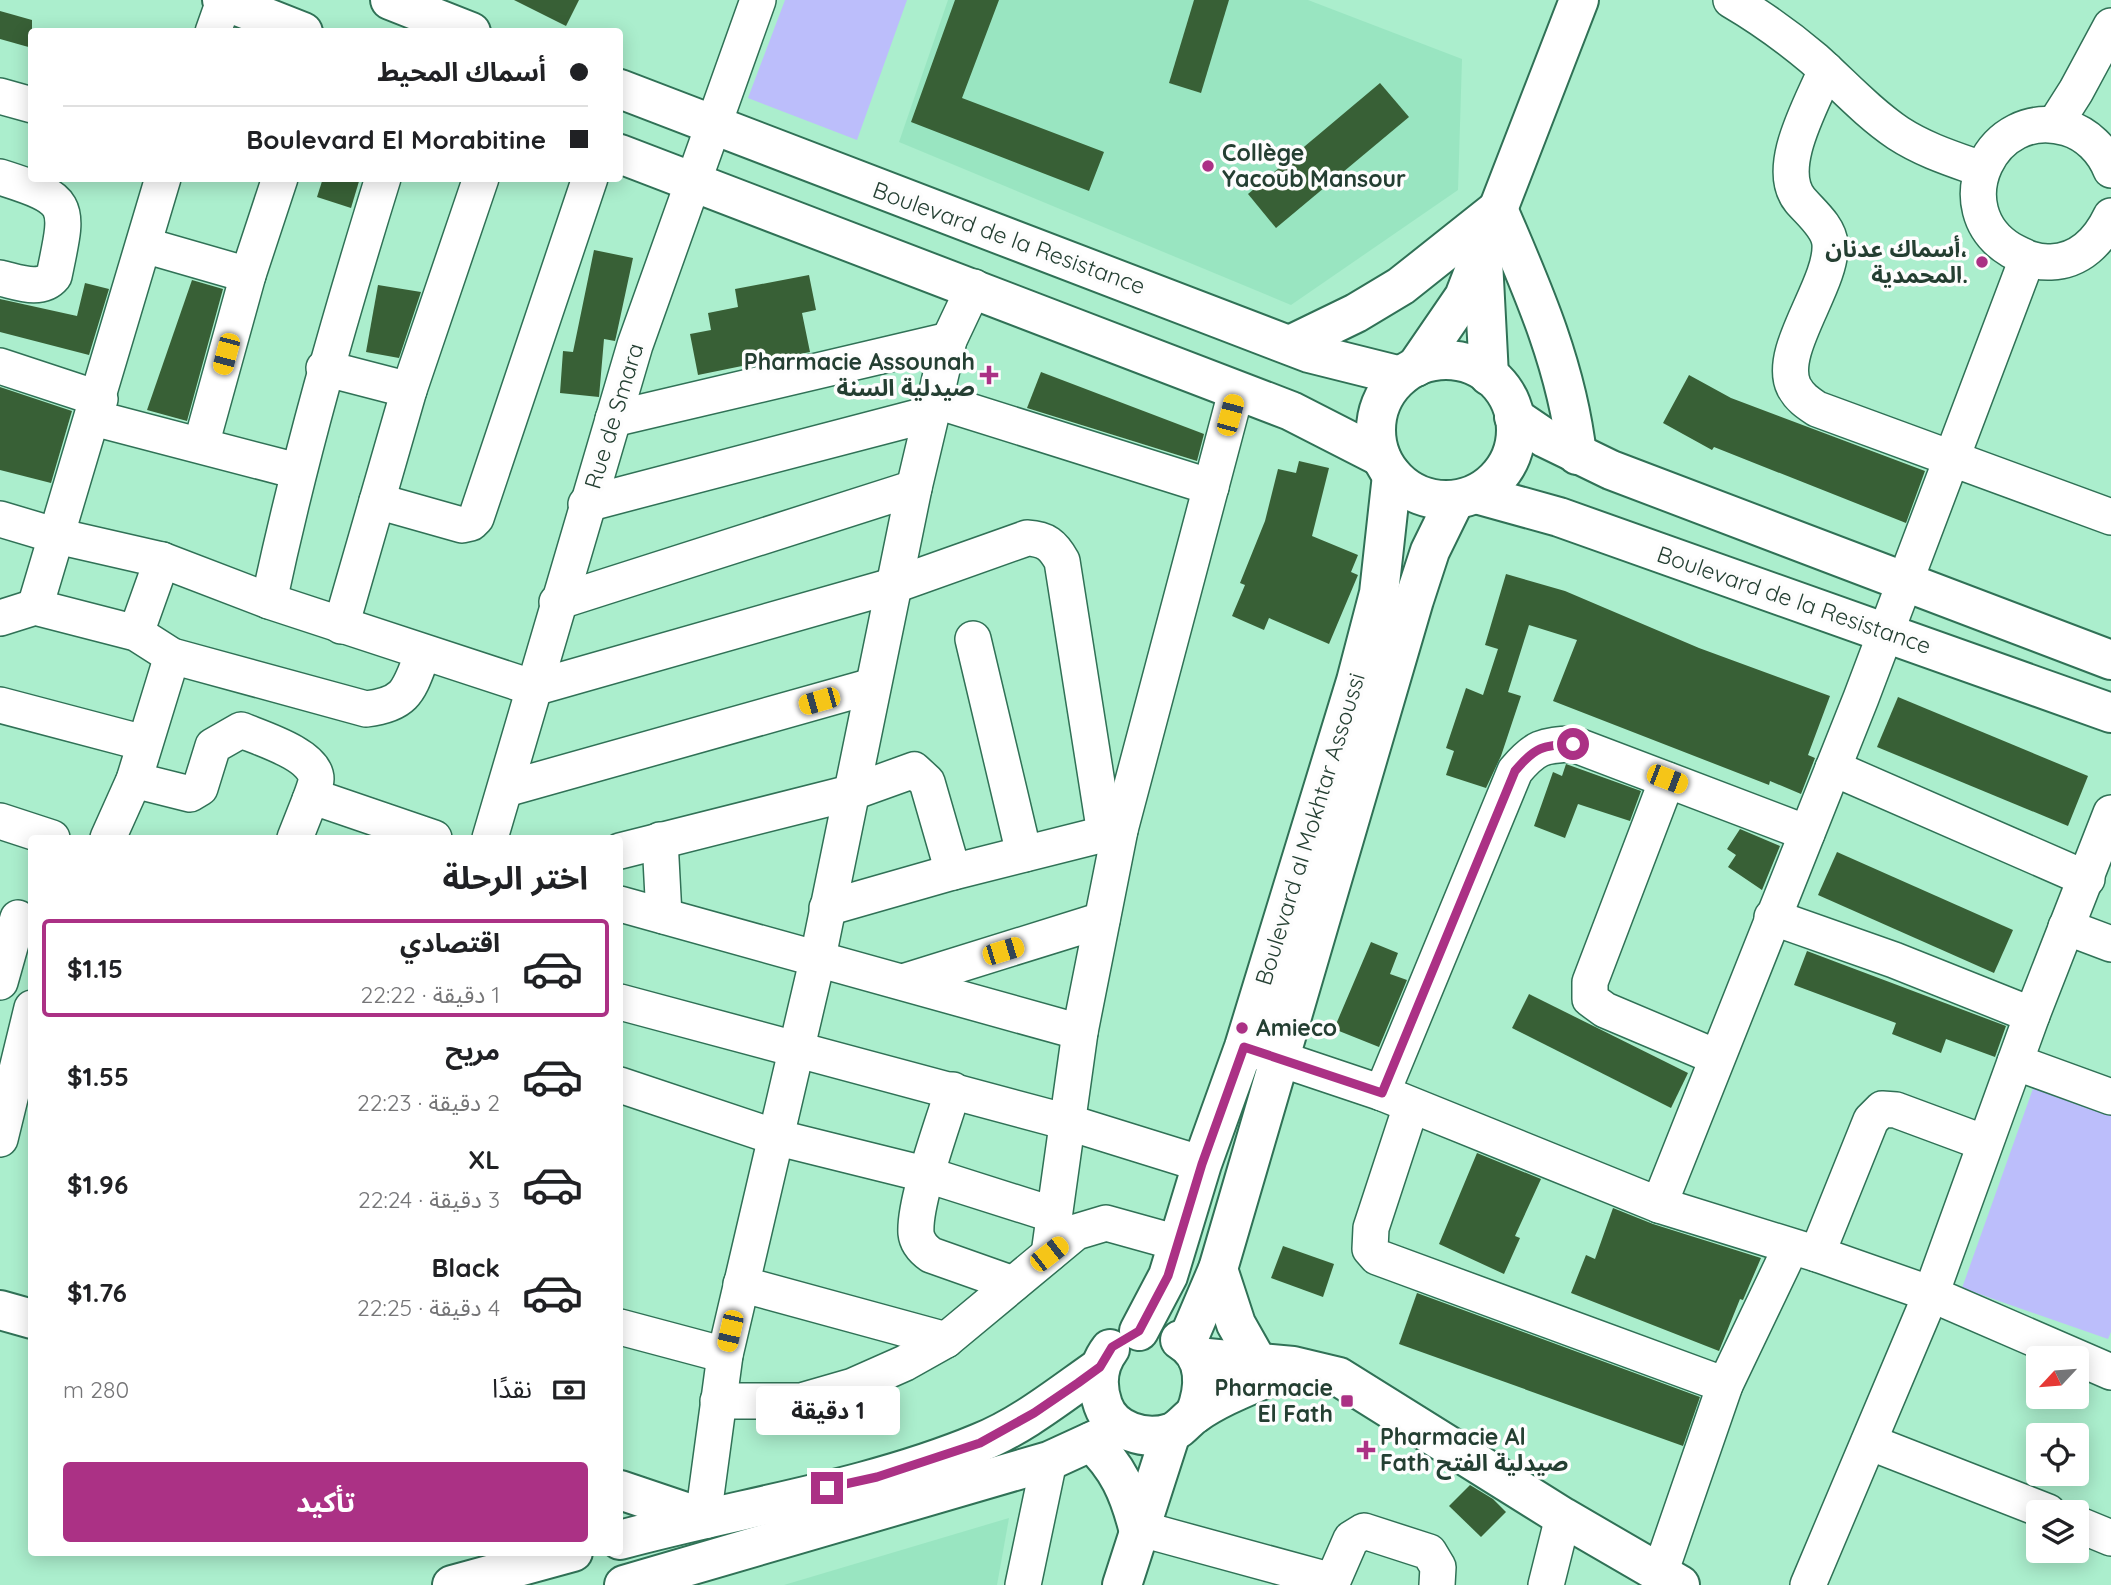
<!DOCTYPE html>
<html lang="ar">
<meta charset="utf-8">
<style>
body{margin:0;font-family:Quicksand,"Noto Sans Arabic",sans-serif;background:#f2f2f2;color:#202124;direction:rtl;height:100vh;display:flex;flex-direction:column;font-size:26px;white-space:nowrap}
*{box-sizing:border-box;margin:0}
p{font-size:23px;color:#757577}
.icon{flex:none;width:38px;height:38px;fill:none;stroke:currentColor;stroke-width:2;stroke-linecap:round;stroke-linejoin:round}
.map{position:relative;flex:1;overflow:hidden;direction:ltr}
.panel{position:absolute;left:28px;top:835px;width:595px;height:721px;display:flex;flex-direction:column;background:#fff;border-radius:7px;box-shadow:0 4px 18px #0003;direction:rtl}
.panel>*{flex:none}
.banner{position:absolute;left:28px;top:28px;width:595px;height:154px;border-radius:7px;box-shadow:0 4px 18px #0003;direction:rtl;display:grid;align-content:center;height:154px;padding:0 35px;background:#fff}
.needle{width:46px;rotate:244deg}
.controls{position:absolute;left:2026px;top:1346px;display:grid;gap:14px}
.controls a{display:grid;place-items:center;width:63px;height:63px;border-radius:7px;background:#fff;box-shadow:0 4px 18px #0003;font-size:35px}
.end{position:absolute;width:32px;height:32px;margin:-16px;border:9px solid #ab3185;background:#fff;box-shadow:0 0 0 4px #fff}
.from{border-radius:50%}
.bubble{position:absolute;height:49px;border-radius:7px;background:#fff;box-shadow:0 4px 18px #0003;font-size:23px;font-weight:700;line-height:49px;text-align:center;direction:rtl}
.car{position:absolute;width:21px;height:42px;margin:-21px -10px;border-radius:9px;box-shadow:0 0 5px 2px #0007;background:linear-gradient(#f5c518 24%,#345 0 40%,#f5c518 0 76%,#345 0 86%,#f5c518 0)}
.banner b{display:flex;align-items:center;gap:24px;height:66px;font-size:26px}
.banner b+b{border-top:2px solid #e0e0e0}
.banner i{width:18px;height:18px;background:#202124}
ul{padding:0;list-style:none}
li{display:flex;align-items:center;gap:21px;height:98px;margin:0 14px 10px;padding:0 21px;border:4px solid transparent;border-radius:7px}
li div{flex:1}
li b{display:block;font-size:26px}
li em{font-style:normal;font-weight:700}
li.active{border-color:#ab3185}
li>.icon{width:63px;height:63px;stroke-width:1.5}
h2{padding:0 35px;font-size:32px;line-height:84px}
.pay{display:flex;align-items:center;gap:18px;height:77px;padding:0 35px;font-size:26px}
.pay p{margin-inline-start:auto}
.button{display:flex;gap:14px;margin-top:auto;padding:14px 35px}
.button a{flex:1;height:80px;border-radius:7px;background:#ab3185;color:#fff;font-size:28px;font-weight:700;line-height:80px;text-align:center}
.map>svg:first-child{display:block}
</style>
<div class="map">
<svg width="2111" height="1585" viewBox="0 0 2111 1585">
<rect width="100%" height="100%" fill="#abeecd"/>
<!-- built -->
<g fill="#99e5c1">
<polygon points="948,0 1308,0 1462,59 1458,190 1291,305 899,142"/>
<polygon points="1009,1518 997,1585 784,1585"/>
</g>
<!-- green -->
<g fill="#bcbefb">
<polygon points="785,0 907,0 857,140 748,98"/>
<polygon points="2035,1083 2111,1109 2111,1332 2108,1339 1962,1288"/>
</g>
<!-- building -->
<g fill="#386036">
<polygon points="514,0 579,0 566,26"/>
<polygon points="955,0 999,0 962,98 1104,152 1089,191 911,122"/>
<polygon points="1194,0 1229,0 1201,93 1169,83"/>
<polygon points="0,11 32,20 32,48 0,39"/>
<polygon points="1380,83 1409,117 1276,228 1248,194"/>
<polygon points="323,178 360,178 351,208 317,197"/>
<polygon points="594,250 633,258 616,337 615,341 604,339 599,397 560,393 563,351 573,352"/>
<polygon points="809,275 816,310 802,313 810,352 698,375 690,334 711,330 708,313 738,307 735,289"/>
<polygon points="192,280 223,289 187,421 147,410"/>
<polygon points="85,283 109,289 89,355 0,332 0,299 77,316"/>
<polygon points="378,285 421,292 399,358 366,352"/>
<polygon points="1041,372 1204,434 1197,461 1027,408"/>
<polygon points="1689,375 1731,398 1925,471 1906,523 1714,447 1712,450 1663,423"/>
<polygon points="0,387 72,411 51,483 0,470"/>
<polygon points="1299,461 1329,468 1312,536 1358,555 1351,572 1358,575 1329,644 1269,618 1264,630 1232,616 1245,585 1240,583 1265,521 1278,469 1296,473"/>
<polygon points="1506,574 1565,591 1699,648 1830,696 1808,755 1815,758 1801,794 1770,781 1769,785 1553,701 1577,640 1529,625 1508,692 1521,696 1501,756 1486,788 1446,775 1454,751 1446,748 1466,688 1483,695 1498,649 1485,645"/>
<polygon points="1898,697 2088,776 2068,826 1877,747"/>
<polygon points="1566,764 1641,791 1630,821 1578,804 1565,838 1534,826 1553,772 1562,776"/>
<polygon points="1740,829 1780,846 1762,890 1728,867 1736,855 1727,849"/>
<polygon points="1837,852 2013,930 1994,973 1818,895"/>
<polygon points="1371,942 1398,953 1390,974 1407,980 1379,1047 1334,1029"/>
<polygon points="1807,951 2006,1026 1995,1057 1946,1039 1941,1053 1892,1034 1896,1023 1794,985"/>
<polygon points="1529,994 1688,1073 1671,1108 1512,1028"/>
<polygon points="1477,1153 1541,1179 1515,1236 1520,1238 1504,1274 1439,1244"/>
<polygon points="1613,1208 1653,1224 1761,1258 1743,1300 1740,1299 1719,1351 1571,1293 1586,1255 1595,1259"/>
<polygon points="1283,1246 1334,1264 1323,1297 1271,1278"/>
<polygon points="1417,1293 1700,1397 1683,1446 1399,1344"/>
<polygon points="1470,1485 1493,1499 1506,1512 1481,1537 1449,1506"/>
</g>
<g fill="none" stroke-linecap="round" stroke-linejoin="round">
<defs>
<g id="street">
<path d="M1731,0C1760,17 1788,37 1814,59C1842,84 1867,112 1898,133C1924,150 1953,159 1981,169"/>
<polyline points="213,32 224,1"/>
<path d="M1826,70C1812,104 1774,168 1800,200C1810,212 1829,227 1830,244C1833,284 1776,351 1794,387C1800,398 1808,403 1817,409L2111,517"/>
<polyline points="0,96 32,105"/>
<polyline points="2055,124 2076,91 2111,26"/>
<path d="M2111,170C2103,150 2087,134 2067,128C1991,105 1943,209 2011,250C2024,257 2036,263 2051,262C2080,261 2099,241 2111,216"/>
<path d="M0,177C73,200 69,204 54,276C41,292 18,282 0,278"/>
<polyline points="144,245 248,275"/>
<polyline points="0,366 100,399"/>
<polyline points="324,368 409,390"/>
<polyline points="934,400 1211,487"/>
<polyline points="94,418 297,471"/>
<polyline points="613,419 949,340"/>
<polyline points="201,445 248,275 280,178"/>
<polyline points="377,501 462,525 471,523 476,518 590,178"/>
<polyline points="586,504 930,414"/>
<path d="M0,519L57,536L162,560L269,601L534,688L892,586L1027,538C1046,539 1053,545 1062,561L1105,834"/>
<path d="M269,601C300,456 339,320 383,178"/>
<polyline points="557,602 914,488"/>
<polyline points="35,607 163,178"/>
<path d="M0,618L35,607L136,633L172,656L366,709C408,704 409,689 423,653"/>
<polyline points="341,626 409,390 481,178"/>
<polyline points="136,633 162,560"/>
<polyline points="973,639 1024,854"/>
<polyline points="0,705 144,743"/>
<polyline points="1833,768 2087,879"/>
<path d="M134,780L190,794L200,788L213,746L241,730C260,738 316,755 316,779C316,785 312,794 310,800"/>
<polyline points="1667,780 1590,982 1590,999 1605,1010 1716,1057"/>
<polyline points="506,789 872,686"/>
<polyline points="0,821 52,838"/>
<polyline points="108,838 134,780 172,656"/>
<polyline points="295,838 310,800 320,799 434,838"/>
<polyline points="490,838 635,345 758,0"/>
<polyline points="660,840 664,916"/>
<polyline points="620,851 850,793 914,770 927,782 953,872 1120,830"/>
<polyline points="620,904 1080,1032"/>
<polyline points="827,908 953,872"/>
<polyline points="1772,917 1894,960 2032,1015"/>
<polyline points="2066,927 2111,944"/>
<polyline points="0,982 18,918"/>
<polyline points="903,982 1102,920"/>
<polyline points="620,1002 1067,1122 1202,1164"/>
<polyline points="1254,1050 1382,1093 1659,1205 1817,1254 1931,1294 2111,1372"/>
<polyline points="2015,1062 2111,1097"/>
<polyline points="620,1085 775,1137 928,1175 1054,1215"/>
<path d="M953,1090C943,1124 914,1201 916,1233C917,1243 924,1250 931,1255L1013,1284"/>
<path d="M1382,1093L1515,771C1535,747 1543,745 1573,744L1807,833"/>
<polyline points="1411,1106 1371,1228 1370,1249 1377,1257 1725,1385"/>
<polyline points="0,1139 32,1008"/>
<polyline points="1659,1205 1861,698 2027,259"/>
<polyline points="1049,1254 1080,1032 1120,830 1236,392"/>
<polyline points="1817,1254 1871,1120 1882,1109 1896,1110 1985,1143"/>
<polyline points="741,1284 946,1340"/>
<polyline points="620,1327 725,1355"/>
<polyline points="718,1401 801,1401 853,1386 905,1363 946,1340 1076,1232 1106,1223 1178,1243"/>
<polyline points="1869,1442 2048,1512"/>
<polyline points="703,1518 725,1355 818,957 914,488 949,340 974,287"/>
<polyline points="2077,1524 2111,1538"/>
<polyline points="1138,1528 1332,1581"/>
<polyline points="1660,1573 1725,1385 1791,1247"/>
<polyline points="1023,1585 1049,1461"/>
<polyline points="1331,1585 1351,1539 1364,1531 1429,1552 1438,1567 1437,1585"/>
<polyline points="1546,1585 1563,1517"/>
<polyline points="1808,1585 1931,1294 2032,1015 2111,813"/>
</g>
<g id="secondary">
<polyline points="222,0 303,32"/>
<polyline points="390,0 471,32"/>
<polyline points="620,89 1309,353 1401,376"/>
<polyline points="620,154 1291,411 1381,457"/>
<polyline points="1483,260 1489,376"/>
<path d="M1290,345L1356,313L1401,286L1498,209C1533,290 1567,367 1577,455"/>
<circle cx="1446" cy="430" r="70"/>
<polyline points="1416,367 1464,297 1579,0"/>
<polyline points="1514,417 1545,438 1611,470 2111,660"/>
<polyline points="1476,494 1559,517 2111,713"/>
<polyline points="1218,1269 1236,1324 1258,1363"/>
<polyline points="0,1310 32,1319"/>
<polyline points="1139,1331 1168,1276 1202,1164 1244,1047 1356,681 1379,593 1392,475"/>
<path d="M1180,1340C1208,1356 1205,1389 1195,1414"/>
<polyline points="1186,1344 1218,1269 1414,600 1430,551 1455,500"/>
<path d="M1110,1349C1097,1366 1096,1385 1103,1405C1112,1431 1145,1441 1170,1433C1180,1430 1186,1420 1195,1414C1221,1395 1262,1381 1291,1367"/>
<polyline points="1197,1357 1293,1366 1339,1377 1563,1517 1680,1585"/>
<path d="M1091,1442C1118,1467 1129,1493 1138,1528"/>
<polyline points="620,1490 706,1519"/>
<path d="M620,1540C737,1508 866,1490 979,1443C1022,1426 1061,1394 1100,1367"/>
<polyline points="452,1585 573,1552"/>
<polyline points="624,1585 1049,1461 1121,1428"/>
<polyline points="1122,1585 1171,1433"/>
</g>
</defs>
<!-- street casing -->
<use href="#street" stroke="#307156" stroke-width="38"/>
<!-- secondary casing -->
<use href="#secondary" stroke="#307156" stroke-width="42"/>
<!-- street -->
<use href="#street" stroke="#fff" stroke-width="35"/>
<!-- secondary -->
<use href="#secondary" stroke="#fff" stroke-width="38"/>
</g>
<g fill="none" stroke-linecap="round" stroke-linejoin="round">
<!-- route -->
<path stroke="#ab3185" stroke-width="9" d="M827,1488L877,1477L980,1443L1034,1413L1078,1383L1100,1367L1112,1347L1139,1331L1168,1276L1202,1164L1244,1047L1382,1093L1515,771C1535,747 1543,745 1573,744"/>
</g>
<!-- markers -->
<g fill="#ab3185" stroke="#fdfdfd" stroke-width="2.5">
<circle cx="1208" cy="166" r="7"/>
<circle cx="1982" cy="262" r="7"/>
<path d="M985.5 364.5h7v7h7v7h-7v7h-7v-7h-7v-7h7z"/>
<circle cx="1242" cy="1028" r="7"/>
<rect x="1340" y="1394" width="14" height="14" rx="3.5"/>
<path d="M1362.5 1439.5h7v7h7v7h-7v7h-7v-7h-7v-7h7z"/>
</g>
<g text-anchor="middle" stroke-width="7" stroke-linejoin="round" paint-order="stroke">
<!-- poi labels -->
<g font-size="23" font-weight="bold" fill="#243f32" stroke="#fdfdfd" text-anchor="start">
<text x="1222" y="161">Collège<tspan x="1222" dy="26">Yacoub Mansour</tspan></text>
<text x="1968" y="257" text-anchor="end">أسماك عدنان،<tspan x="1968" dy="26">المحمدية.</tspan></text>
<text x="975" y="370" text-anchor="end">Pharmacie Assounah<tspan x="975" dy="26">صيدلية السنة</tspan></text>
<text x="1256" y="1036">Amieco</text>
<text x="1333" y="1396" text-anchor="end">Pharmacie<tspan x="1333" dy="26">El Fath</tspan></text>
<text x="1380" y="1445">Pharmacie Al<tspan x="1380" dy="26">Fath صيدلية الفتح</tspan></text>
</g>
<!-- street labels -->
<g font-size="23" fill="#243f32" stroke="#fdfdfd">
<text transform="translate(1009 238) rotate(20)" y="8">Boulevard de la Resistance</text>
<text transform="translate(614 416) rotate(-73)" y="8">Rue de Smara</text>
<text transform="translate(1794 600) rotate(19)" y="8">Boulevard de la Resistance</text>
<text transform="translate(1310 829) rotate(-73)" y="8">Boulevard al Mokhtar Assoussi</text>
</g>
</g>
</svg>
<div class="controls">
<a><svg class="needle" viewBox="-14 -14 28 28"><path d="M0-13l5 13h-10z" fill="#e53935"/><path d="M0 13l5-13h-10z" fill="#757577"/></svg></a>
<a><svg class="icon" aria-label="locate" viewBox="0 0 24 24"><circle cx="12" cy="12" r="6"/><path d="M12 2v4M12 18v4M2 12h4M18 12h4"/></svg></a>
<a><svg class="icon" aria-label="layers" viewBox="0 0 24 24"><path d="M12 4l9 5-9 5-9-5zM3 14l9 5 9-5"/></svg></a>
</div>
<i class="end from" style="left:1573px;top:744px"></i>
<i class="end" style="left:827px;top:1488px"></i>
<div class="bubble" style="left:756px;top:1386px;width:144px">1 دقيقة</div>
<i class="car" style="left:226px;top:354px;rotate:195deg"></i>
<i class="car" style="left:1230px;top:415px;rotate:15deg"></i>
<i class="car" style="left:819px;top:701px;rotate:254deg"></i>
<i class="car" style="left:1667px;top:779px;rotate:111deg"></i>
<i class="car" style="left:1003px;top:951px;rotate:73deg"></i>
<i class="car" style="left:1049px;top:1254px;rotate:52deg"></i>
<i class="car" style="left:730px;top:1331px;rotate:193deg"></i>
<div class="banner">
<b><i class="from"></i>أسماك المحيط</b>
<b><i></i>Boulevard El Morabitine</b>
</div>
<section class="panel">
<h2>اختر الرحلة</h2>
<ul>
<li class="active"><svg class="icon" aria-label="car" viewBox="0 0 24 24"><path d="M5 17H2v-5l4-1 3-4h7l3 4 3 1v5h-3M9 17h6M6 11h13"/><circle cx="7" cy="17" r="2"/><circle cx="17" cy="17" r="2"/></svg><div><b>اقتصادي</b><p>1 دقيقة · 22:22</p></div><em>$1.15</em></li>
<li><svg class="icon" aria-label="car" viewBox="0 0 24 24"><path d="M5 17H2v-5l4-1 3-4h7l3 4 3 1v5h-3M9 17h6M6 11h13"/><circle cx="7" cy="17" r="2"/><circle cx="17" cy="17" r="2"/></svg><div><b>مريح</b><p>2 دقيقة · 22:23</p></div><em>$1.55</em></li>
<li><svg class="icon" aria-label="car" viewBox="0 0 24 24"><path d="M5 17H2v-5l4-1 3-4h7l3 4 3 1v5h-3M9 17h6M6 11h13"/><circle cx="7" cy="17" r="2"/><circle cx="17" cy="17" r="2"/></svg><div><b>XL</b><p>3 دقيقة · 22:24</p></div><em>$1.96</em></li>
<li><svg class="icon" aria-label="car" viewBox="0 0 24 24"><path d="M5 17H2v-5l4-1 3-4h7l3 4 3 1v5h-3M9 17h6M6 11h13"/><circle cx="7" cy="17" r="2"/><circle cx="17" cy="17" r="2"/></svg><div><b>Black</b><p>4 دقيقة · 22:25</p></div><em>$1.76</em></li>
</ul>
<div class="pay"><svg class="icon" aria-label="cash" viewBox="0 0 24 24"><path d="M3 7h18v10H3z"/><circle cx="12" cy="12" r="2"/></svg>نقدًا<p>280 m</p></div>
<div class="button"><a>تأكيد</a></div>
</section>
</div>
